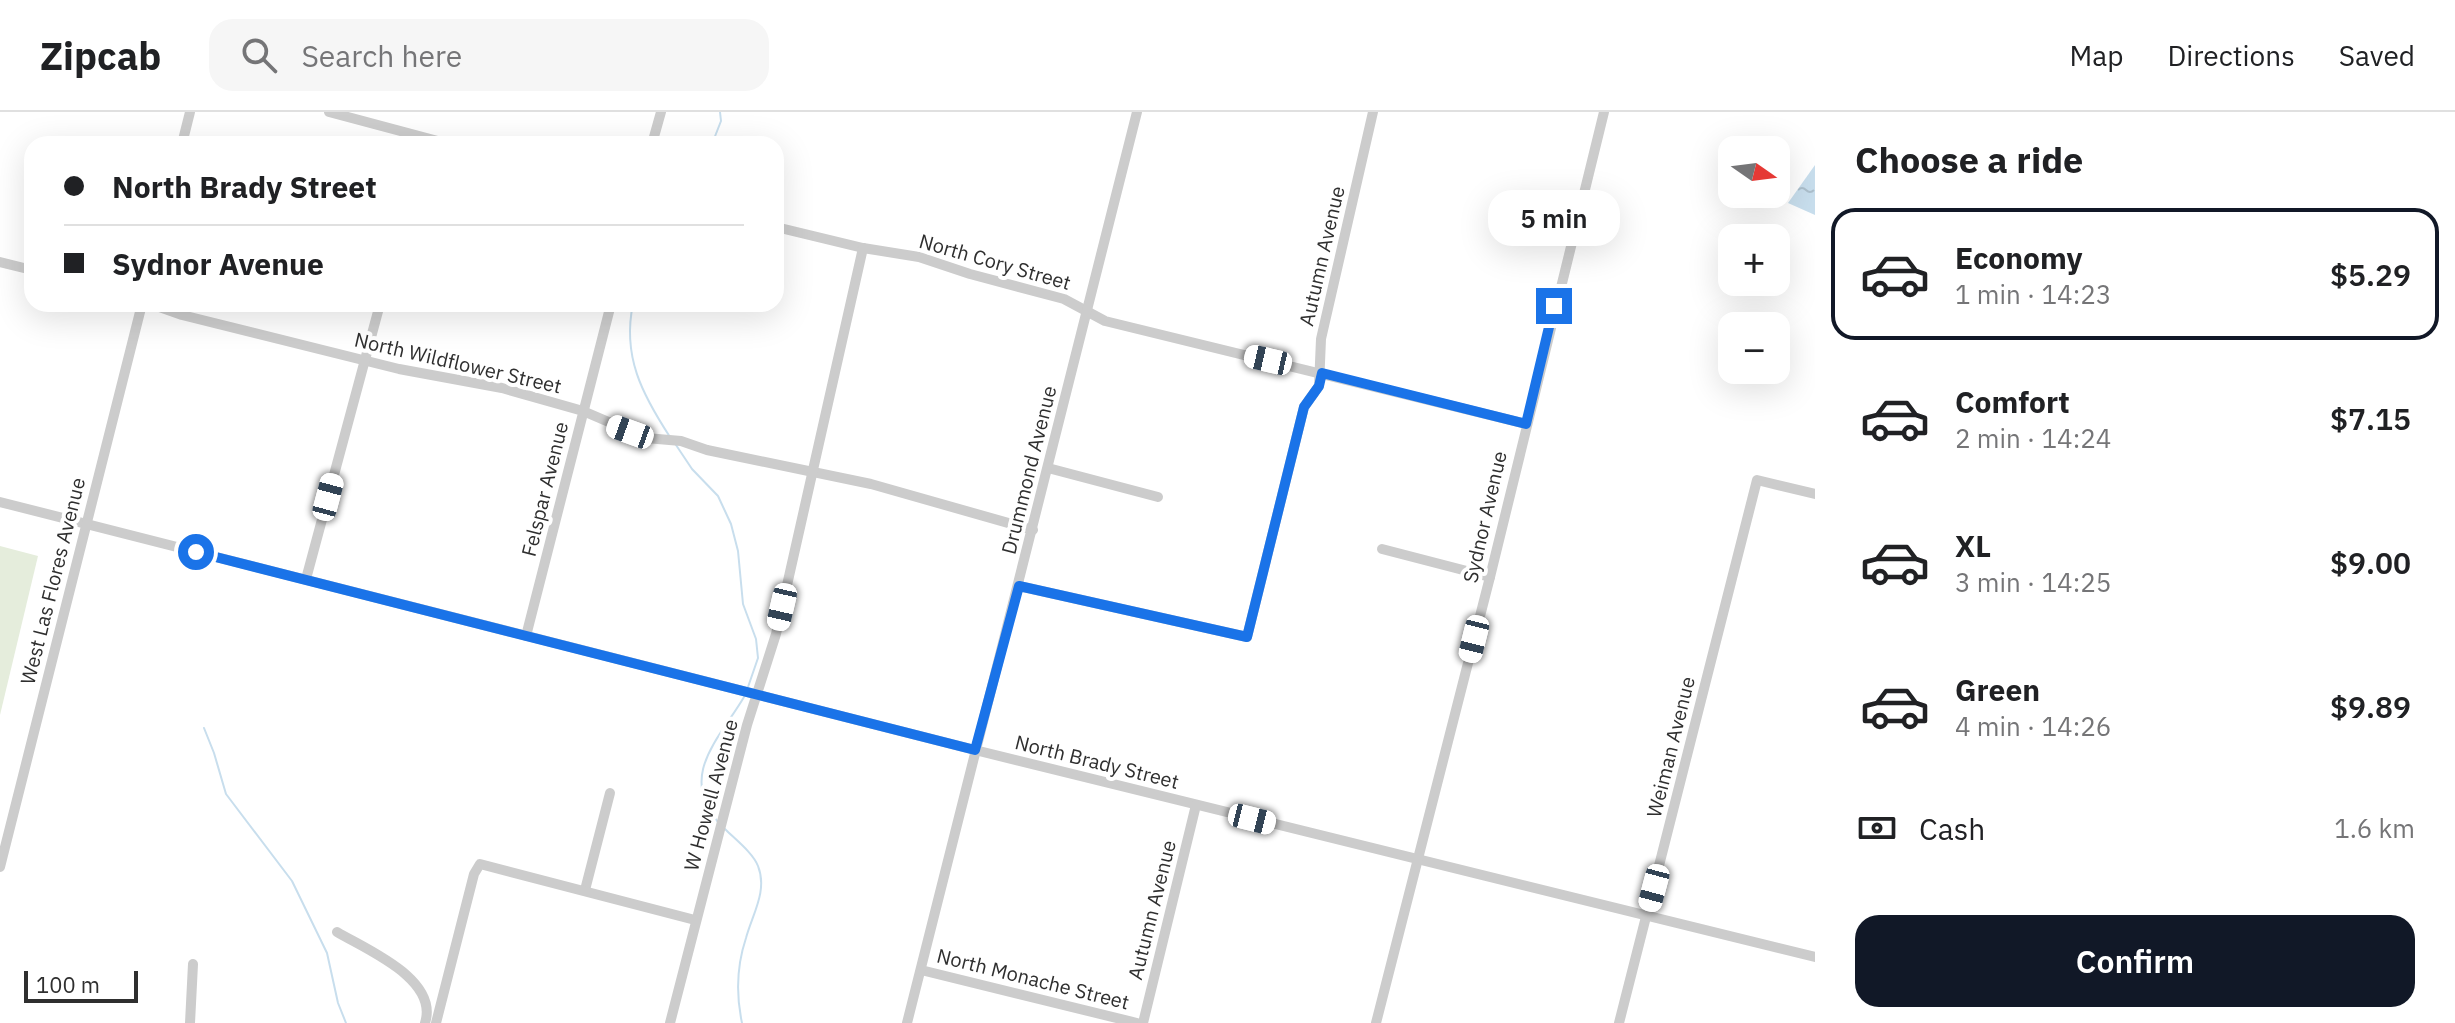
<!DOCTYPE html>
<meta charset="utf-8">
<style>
body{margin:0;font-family:"IBM Plex Sans",sans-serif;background:#f6f6f6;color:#202124;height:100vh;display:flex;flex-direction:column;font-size:30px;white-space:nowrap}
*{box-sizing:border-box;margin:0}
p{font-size:26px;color:#757577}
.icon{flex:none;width:44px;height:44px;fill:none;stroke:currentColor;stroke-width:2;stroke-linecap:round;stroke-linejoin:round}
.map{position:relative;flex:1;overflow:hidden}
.details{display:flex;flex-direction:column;background:#fff;width:640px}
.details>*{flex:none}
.guide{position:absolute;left:24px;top:24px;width:760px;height:176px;border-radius:24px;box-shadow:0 8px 32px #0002;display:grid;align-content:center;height:176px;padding:0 40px;background:#fff}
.needle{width:52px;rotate:104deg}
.fabs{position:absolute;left:1718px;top:24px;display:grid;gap:16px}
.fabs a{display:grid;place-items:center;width:72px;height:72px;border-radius:16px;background:#fff;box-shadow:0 8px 32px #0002;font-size:40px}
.scale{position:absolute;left:24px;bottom:20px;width:114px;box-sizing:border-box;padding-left:8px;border:4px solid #2f2f2f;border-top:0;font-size:22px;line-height:28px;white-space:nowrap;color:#2f2f2f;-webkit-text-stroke:6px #fff;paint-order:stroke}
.end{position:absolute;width:36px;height:36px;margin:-18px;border:10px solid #1a73e8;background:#fff;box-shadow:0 0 0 4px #fff}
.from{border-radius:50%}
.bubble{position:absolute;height:56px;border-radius:24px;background:#fff;box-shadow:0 8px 32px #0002;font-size:26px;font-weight:600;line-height:56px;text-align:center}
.car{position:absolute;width:24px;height:48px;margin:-24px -12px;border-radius:10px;box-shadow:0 0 6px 2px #0007;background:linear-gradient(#fff 24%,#345 0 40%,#fff 0 76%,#345 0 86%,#fff 0)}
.guide b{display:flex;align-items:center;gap:28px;height:76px;font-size:30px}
.guide b+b{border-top:2px solid #e0e0e0}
.guide i{width:20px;height:20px;background:#202124}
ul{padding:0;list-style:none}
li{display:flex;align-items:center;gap:24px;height:132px;margin:0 16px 12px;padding:0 24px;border:4px solid transparent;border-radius:24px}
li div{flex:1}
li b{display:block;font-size:30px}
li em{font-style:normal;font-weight:600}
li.current{border-color:#111827}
li>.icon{width:72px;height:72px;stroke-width:1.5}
h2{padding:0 40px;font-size:36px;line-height:96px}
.pay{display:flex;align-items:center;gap:20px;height:88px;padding:0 40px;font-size:30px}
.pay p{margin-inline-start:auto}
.button{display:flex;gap:16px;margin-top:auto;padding:16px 40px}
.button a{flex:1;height:92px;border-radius:24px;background:#111827;color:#fff;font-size:32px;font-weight:600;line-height:92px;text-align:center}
header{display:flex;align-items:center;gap:48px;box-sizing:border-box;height:112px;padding:0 40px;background:#fff;border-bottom:2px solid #e0e0e0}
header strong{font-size:38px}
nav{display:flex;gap:44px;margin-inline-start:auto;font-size:28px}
.search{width:560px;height:72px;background:#f6f6f6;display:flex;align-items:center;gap:20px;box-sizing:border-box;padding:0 28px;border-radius:24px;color:#757577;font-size:30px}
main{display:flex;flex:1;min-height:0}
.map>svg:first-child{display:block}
</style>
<header>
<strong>Zipcab</strong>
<div class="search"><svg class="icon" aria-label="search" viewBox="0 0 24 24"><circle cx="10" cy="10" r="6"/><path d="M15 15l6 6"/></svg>Search here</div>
<nav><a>Map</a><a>Directions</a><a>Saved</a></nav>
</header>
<main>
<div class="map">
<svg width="1815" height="911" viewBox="0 0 1815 911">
<defs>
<pattern id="water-ripples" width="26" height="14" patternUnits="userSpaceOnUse" patternTransform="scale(2)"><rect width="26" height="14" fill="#c8deed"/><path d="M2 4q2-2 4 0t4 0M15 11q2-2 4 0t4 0" fill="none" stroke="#acbfcc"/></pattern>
</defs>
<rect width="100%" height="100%" fill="#fff"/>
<!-- green -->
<polygon fill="#e5eddc" points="0,434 38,444 0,603"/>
<!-- water -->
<polygon fill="url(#water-ripples)" points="1815,53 1815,103 1788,91"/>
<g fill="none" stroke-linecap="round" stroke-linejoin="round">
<!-- stream -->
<g stroke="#c8deed" stroke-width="2">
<polyline points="712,32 721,9 720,0"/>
<path d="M633,192C622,244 642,282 670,325"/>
<polyline points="676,333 692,357 718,384 731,412 738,439 743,492 756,527 758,546 748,575"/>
<polyline points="204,616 214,641 226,682 292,769 327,841 338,891 346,911"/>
<path d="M718,710C678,663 720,626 744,585"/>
<path d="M725,717C736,728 753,741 758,754C768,779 752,803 746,826C737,853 736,883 742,911"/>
</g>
<!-- minor -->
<g stroke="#ccc" stroke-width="10">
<polyline points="329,0 449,32"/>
<polyline points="182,32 190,0"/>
<polyline points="652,32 661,0"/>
<polyline points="776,115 863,136 919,145 970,162 1064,187 1105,209 1526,312"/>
<polyline points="0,150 32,158"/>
<polyline points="151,192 182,203 399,257 502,276 583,299 646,326 681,329 707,338 871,372 1033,418"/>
<polyline points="1048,356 1158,385"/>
<polyline points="0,390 975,638 1815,845"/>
<polyline points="1382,437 1490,465"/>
<polyline points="306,467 380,192"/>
<polyline points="1019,474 1247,525 1304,295 1319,274 1321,227 1373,0"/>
<polyline points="526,524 611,192"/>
<polyline points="0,755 142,192"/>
<polyline points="585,778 610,681"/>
<path d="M337,820C367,838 439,867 425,911"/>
<polyline points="921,858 1137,911"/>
<polyline points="190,911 193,852"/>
<polyline points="436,911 474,762 480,752 695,808"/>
<polyline points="670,911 747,613 776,522 863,136"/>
<polyline points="907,911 1137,0"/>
<polyline points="1143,911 1196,693"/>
<polyline points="1376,911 1490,465 1604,0"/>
<polyline points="1619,911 1757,368 1815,382"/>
</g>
</g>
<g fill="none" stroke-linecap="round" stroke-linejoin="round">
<!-- route -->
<polyline stroke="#1a73e8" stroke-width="10" points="196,440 975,638 1019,474 1247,525 1304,295 1319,274 1322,261 1526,312 1554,194"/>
</g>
<g text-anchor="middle" stroke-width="8" stroke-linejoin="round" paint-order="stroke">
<!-- street labels -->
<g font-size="20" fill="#2f2f2f" stroke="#fff">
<text transform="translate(1322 144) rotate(-77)" y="7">Autumn Avenue</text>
<text transform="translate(995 150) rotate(16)" y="7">North Cory Street</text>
<text transform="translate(458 251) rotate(13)" y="7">North Wildflower Street</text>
<text transform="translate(1029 358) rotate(-76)" y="7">Drummond Avenue</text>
<text transform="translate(545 377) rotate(-76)" y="7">Felspar Avenue</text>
<text transform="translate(1485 405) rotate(-77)" y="7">Sydnor Avenue</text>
<text transform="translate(53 469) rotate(-76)" y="7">West Las Flores Avenue</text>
<text transform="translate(1671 635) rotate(-76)" y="7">Weiman Avenue</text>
<text transform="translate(1097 650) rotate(14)" y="7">North Brady Street</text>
<text transform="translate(711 683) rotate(-75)" y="7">W Howell Avenue</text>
<text transform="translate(1152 798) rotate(-76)" y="7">Autumn Avenue</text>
<text transform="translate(1033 867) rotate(14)" y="7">North Monache Street</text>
</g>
</g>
</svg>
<div class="fabs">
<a><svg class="needle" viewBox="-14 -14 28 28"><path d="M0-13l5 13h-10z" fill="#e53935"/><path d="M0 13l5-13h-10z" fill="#757577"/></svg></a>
<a>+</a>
<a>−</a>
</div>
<div class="scale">100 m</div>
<i class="end from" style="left:196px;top:440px"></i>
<i class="end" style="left:1554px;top:194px"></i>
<div class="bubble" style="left:1488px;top:78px;width:132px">5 min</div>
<i class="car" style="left:1268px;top:248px;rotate:283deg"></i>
<i class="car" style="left:630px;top:320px;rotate:290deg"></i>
<i class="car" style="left:328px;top:385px;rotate:15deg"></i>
<i class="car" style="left:782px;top:495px;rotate:193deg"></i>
<i class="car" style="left:1474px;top:527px;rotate:194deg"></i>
<i class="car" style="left:1252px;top:707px;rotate:104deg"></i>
<i class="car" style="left:1654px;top:776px;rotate:195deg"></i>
<div class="guide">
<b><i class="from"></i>North Brady Street</b>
<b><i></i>Sydnor Avenue</b>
</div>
</div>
<section class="details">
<h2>Choose a ride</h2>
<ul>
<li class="current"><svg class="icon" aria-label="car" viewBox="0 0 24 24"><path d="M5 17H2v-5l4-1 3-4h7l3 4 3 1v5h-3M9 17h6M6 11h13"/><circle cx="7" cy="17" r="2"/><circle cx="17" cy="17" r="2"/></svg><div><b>Economy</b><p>1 min · 14:23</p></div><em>$5.29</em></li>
<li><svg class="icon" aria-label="car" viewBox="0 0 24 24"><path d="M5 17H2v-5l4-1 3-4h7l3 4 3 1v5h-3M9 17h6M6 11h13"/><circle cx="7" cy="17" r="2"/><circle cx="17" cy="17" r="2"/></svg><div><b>Comfort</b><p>2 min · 14:24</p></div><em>$7.15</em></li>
<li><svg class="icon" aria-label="car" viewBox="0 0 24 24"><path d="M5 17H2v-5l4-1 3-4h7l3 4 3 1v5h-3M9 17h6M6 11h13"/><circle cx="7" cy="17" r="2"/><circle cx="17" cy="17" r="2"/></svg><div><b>XL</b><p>3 min · 14:25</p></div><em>$9.00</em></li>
<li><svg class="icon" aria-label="car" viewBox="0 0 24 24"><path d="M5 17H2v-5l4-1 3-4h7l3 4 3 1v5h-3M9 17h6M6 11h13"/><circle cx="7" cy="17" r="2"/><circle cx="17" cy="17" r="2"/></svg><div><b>Green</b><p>4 min · 14:26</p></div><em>$9.89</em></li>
</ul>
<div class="pay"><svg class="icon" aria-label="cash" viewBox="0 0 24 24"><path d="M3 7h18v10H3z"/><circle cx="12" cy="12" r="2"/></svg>Cash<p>1.6 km</p></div>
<div class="button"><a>Confirm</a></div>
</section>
</main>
